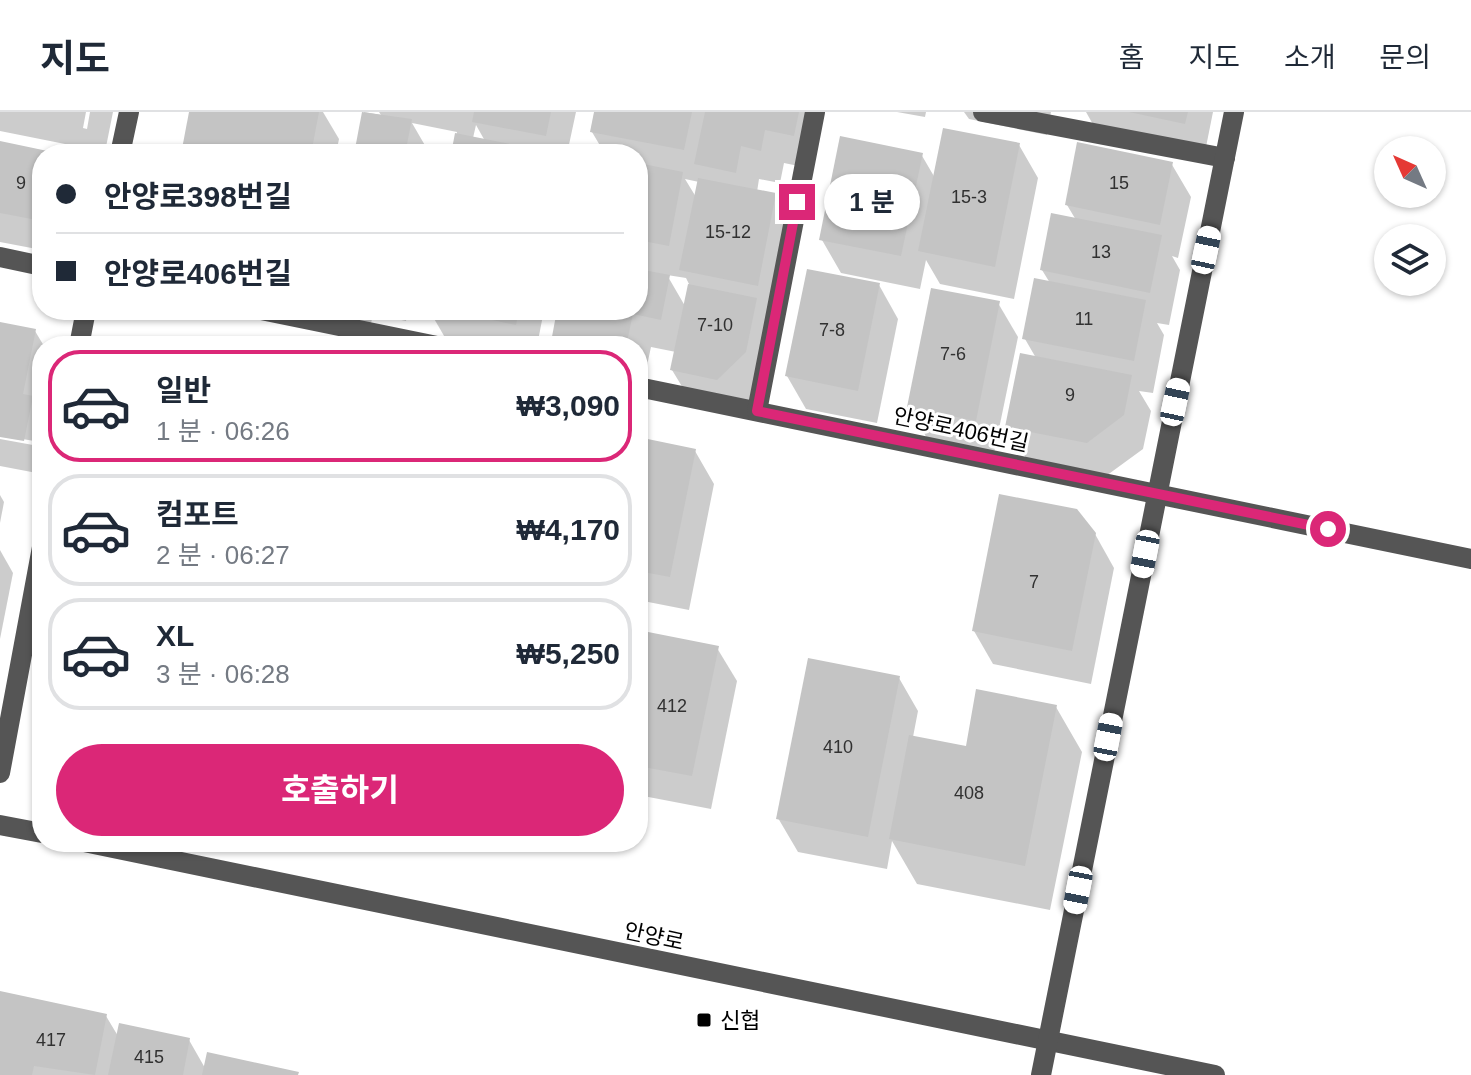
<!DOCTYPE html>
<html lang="ko">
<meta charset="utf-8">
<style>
body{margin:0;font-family:Helvetica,"Noto Sans KR",sans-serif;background:#f2f2f3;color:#1f2937;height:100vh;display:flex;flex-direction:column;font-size:30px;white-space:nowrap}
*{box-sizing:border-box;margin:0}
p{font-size:26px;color:#747a83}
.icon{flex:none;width:44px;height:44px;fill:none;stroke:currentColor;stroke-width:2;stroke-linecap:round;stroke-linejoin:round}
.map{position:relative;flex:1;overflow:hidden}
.drawer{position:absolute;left:32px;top:224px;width:616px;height:516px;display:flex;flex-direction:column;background:#fff;border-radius:32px;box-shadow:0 2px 6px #0004}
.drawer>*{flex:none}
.top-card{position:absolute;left:32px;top:32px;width:616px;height:176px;border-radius:32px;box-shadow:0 2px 6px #0004;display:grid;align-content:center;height:176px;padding:0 24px;background:#fff}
.needle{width:52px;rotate:315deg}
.tools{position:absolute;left:1374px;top:24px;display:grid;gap:16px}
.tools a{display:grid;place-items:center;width:72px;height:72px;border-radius:50%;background:#fff;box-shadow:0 2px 6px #0004;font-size:40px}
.end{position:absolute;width:36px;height:36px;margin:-18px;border:10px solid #db2777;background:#fff;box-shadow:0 0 0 4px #fff}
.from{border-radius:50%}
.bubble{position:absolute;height:56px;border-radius:28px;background:#fff;box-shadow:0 2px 6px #0004;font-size:26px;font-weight:700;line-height:56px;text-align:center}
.car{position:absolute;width:24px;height:48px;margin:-24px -12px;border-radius:10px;box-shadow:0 0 6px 2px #0007;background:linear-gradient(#fff 24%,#345 0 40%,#fff 0 76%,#345 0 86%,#fff 0)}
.top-card b{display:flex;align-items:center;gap:28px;height:76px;font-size:30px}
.top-card b+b{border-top:2px solid #e0e1e3}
.top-card i{width:20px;height:20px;background:#1f2937}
ul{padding:14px 0 0;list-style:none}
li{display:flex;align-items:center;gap:24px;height:112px;margin:0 16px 12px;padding:0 8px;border:4px solid #e0e1e3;border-radius:32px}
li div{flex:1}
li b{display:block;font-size:30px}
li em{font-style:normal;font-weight:700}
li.current{border-color:#db2777}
li>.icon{width:72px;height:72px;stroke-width:1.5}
.action{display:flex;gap:16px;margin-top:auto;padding:16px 24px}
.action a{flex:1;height:92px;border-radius:48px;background:#db2777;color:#fff;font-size:32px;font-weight:700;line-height:92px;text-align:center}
header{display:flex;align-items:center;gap:48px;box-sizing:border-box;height:112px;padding:0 40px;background:#fff;border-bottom:2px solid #e0e1e3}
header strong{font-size:38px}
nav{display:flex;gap:44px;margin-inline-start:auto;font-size:28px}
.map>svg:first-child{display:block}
</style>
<header>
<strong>지도</strong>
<nav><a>홈</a><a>지도</a><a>소개</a><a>문의</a></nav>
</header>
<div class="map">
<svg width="1471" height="963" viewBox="0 0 1471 963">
<rect width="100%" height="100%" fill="#fff"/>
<!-- shadow -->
<g fill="#0003" fill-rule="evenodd">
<polygon points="0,0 86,0 83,16 87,17 90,0 113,0 105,40 0,19"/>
<polygon points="191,0 323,0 339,27 336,42 183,42"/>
<path d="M364,0L381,3L379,0H576L567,42H453L457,20L412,11L430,42H356ZM476,13L485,29L473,26Z"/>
<path d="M596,0H815L813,57L784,51L780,71L759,67L757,80L775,83L794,117L764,274L737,301L692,291L672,258L676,240L651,235L642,277L638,276V234H556L553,230L559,198H638V42H605L592,20ZM685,67L699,70L696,85ZM667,163L686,166L689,172L685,194Z"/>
<polygon points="897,0 926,0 925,5"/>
<polygon points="964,0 1051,0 1047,23 969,7"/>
<polygon points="1086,0 1213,0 1204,45 1100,25"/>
<polygon points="0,32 54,42 42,42 42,138 0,130"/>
<polygon points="1019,33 1038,66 1014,187 940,172 926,148 920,177 841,161 822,128 921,42 935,66"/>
<polygon points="1171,51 1191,85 1178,146 1172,144 1180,158 1169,213 1157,211 1164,223 1153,281 1139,279 1151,299 1143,337 1106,364 1027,348 1008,315 1036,246 1025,227 1050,171 1042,158 1076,108 1067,93"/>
<polygon points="879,173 898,207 877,311 806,297 787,264"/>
<polygon points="998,191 1018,225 994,341 928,328 909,295"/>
<polygon points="309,198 408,198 406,209 373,202 369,221"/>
<polygon points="429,198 544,198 537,234 473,234 447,229"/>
<polygon points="0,212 35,219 44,234 42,362 0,354 0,327 33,333 34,329 0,323"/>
<polygon points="638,321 642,328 695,339 714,372 689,498 638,488"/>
<polygon points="0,383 4,390 0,411"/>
<polygon points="1095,422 1114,456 1091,572 993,552 974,519"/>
<polygon points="0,438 13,461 0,527"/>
<polygon points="638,520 717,536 737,569 711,697 638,683"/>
<polygon points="899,566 918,599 913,625 967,636 1056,595 1082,640 1050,798 917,772 892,729 887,757 798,740 778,706"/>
<polygon points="0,881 106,904 118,924 189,928 205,956 298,963 0,963"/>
</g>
<!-- building -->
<g fill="#c4c4c4">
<polygon points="189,0 319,0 311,42 181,42"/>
<polygon points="362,0 412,7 405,42 354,42"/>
<polygon points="474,0 551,0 546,24 472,10"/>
<polygon points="594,0 692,0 684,38 590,20"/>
<polygon points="705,0 799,0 794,24 765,18 761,39 741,34 736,61 694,52"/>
<polygon points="1129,0 1188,0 1185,12"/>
<polygon points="943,16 1020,31 995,155 918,139"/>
<polygon points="455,21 544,39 543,42 451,42"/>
<polygon points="840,24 923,41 901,144 819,128"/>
<polygon points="0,29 57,41 42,42 42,109 0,101"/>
<polygon points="1077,30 1173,50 1160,113 1065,93"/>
<polygon points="638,51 683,60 669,134 638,128"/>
<polygon points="698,66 776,81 758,174 679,158"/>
<polygon points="1051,101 1162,123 1150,181 1040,158"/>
<polygon points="638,157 670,163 661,208 633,202 626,234 572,234 551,230 557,198 638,198"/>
<polygon points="807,157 880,171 858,279 785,264"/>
<polygon points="1034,166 1146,188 1134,249 1022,227"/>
<polygon points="688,172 757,186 746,240 717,268 670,258"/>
<polygon points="931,176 1000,189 976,309 907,295"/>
<polygon points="444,198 519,198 516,213"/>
<polygon points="0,210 36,217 23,282 33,284 24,329 0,325"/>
<polygon points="134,224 176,233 175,234 132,234"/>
<polygon points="1020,241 1132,263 1124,303 1087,331 1005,315"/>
<polygon points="638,325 696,337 670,465 638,459"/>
<polygon points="999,382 1077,397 1096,421 1072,539 972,519"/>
<polygon points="638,518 719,534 692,664 638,654"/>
<polygon points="808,546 900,564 868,725 776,707"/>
<polygon points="976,577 1057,593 1025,754 889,727 909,623 966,634"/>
<polygon points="0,879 107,902 95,963 34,954 32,963 0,963"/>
<polygon points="119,911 190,926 183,963 108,963"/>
<polygon points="207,940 299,960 298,963 202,963"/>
</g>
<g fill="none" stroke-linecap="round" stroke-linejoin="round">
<!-- minor -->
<g stroke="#555" stroke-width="20">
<polyline points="983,0 1225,46"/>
<polyline points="120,42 129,0"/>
<polyline points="0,145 42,154"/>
<polyline points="261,198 437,234"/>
<polyline points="79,234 86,198"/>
<polyline points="638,275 1471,447"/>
<polyline points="757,299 815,0"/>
<polyline points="0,661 42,435"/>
<polyline points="0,713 42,721"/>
<polyline points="84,730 1215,963"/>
<polyline points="1041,963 1234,0"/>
</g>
</g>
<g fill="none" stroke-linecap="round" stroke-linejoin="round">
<!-- route -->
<polyline stroke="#db2777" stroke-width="10" points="797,90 757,299 1328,417"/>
</g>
<!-- markers -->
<rect fill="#000" stroke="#fff" stroke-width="3" x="696" y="900" width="16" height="16" rx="4"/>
<g text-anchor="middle" stroke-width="6" stroke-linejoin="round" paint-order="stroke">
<!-- number labels -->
<g font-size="18" fill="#313131">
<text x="21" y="77">9</text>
<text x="1119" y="77">15</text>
<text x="969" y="91">15-3</text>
<text x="728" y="126">15-12</text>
<text x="1101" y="146">13</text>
<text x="1084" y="213">11</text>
<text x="715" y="219">7-10</text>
<text x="832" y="224">7-8</text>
<text x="953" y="248">7-6</text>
<text x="1070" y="289">9</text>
<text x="1034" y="476">7</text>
<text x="672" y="600">412</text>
<text x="838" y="641">410</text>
<text x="969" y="687">408</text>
<text x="51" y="934">417</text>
<text x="149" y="951">415</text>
</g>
<!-- street labels -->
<g font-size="22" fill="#000" stroke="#fff">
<text transform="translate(961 317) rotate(12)" y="8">안양로406번길</text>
<text transform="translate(654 824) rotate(12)" y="8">안양로</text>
</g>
<!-- poi labels -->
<g font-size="22" fill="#000" stroke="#fff" text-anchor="start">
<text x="720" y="916">신협</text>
</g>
</g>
</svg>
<div class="tools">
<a><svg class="needle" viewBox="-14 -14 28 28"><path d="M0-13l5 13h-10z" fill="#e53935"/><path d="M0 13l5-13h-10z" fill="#747a83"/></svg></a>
<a><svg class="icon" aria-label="layers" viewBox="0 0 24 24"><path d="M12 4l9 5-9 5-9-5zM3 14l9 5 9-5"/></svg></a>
</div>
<i class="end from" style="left:1328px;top:417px"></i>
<i class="end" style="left:797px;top:90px"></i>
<div class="bubble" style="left:824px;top:62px;width:96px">1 분</div>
<i class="car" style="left:1206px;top:138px;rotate:12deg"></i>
<i class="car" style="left:1175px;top:290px;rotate:12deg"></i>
<i class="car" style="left:1145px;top:442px;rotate:191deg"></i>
<i class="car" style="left:1108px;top:625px;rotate:11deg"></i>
<i class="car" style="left:1078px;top:778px;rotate:191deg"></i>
<div class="top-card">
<b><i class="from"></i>안양로398번길</b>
<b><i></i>안양로406번길</b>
</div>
<section class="drawer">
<ul>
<li class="current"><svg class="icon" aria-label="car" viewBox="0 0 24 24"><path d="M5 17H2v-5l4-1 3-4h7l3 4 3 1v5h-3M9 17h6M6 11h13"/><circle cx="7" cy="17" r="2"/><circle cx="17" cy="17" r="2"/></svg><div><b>일반</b><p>1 분 · 06:26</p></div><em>₩3,090</em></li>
<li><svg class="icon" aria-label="car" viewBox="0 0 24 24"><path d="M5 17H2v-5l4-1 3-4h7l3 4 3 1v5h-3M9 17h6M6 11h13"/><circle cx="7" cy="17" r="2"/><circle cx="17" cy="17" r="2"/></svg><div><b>컴포트</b><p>2 분 · 06:27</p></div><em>₩4,170</em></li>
<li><svg class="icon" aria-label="car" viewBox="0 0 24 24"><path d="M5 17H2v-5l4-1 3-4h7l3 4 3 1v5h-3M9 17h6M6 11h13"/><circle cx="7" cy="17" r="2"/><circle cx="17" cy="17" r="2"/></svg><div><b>XL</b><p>3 분 · 06:28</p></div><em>₩5,250</em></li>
</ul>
<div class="action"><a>호출하기</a></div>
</section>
</div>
